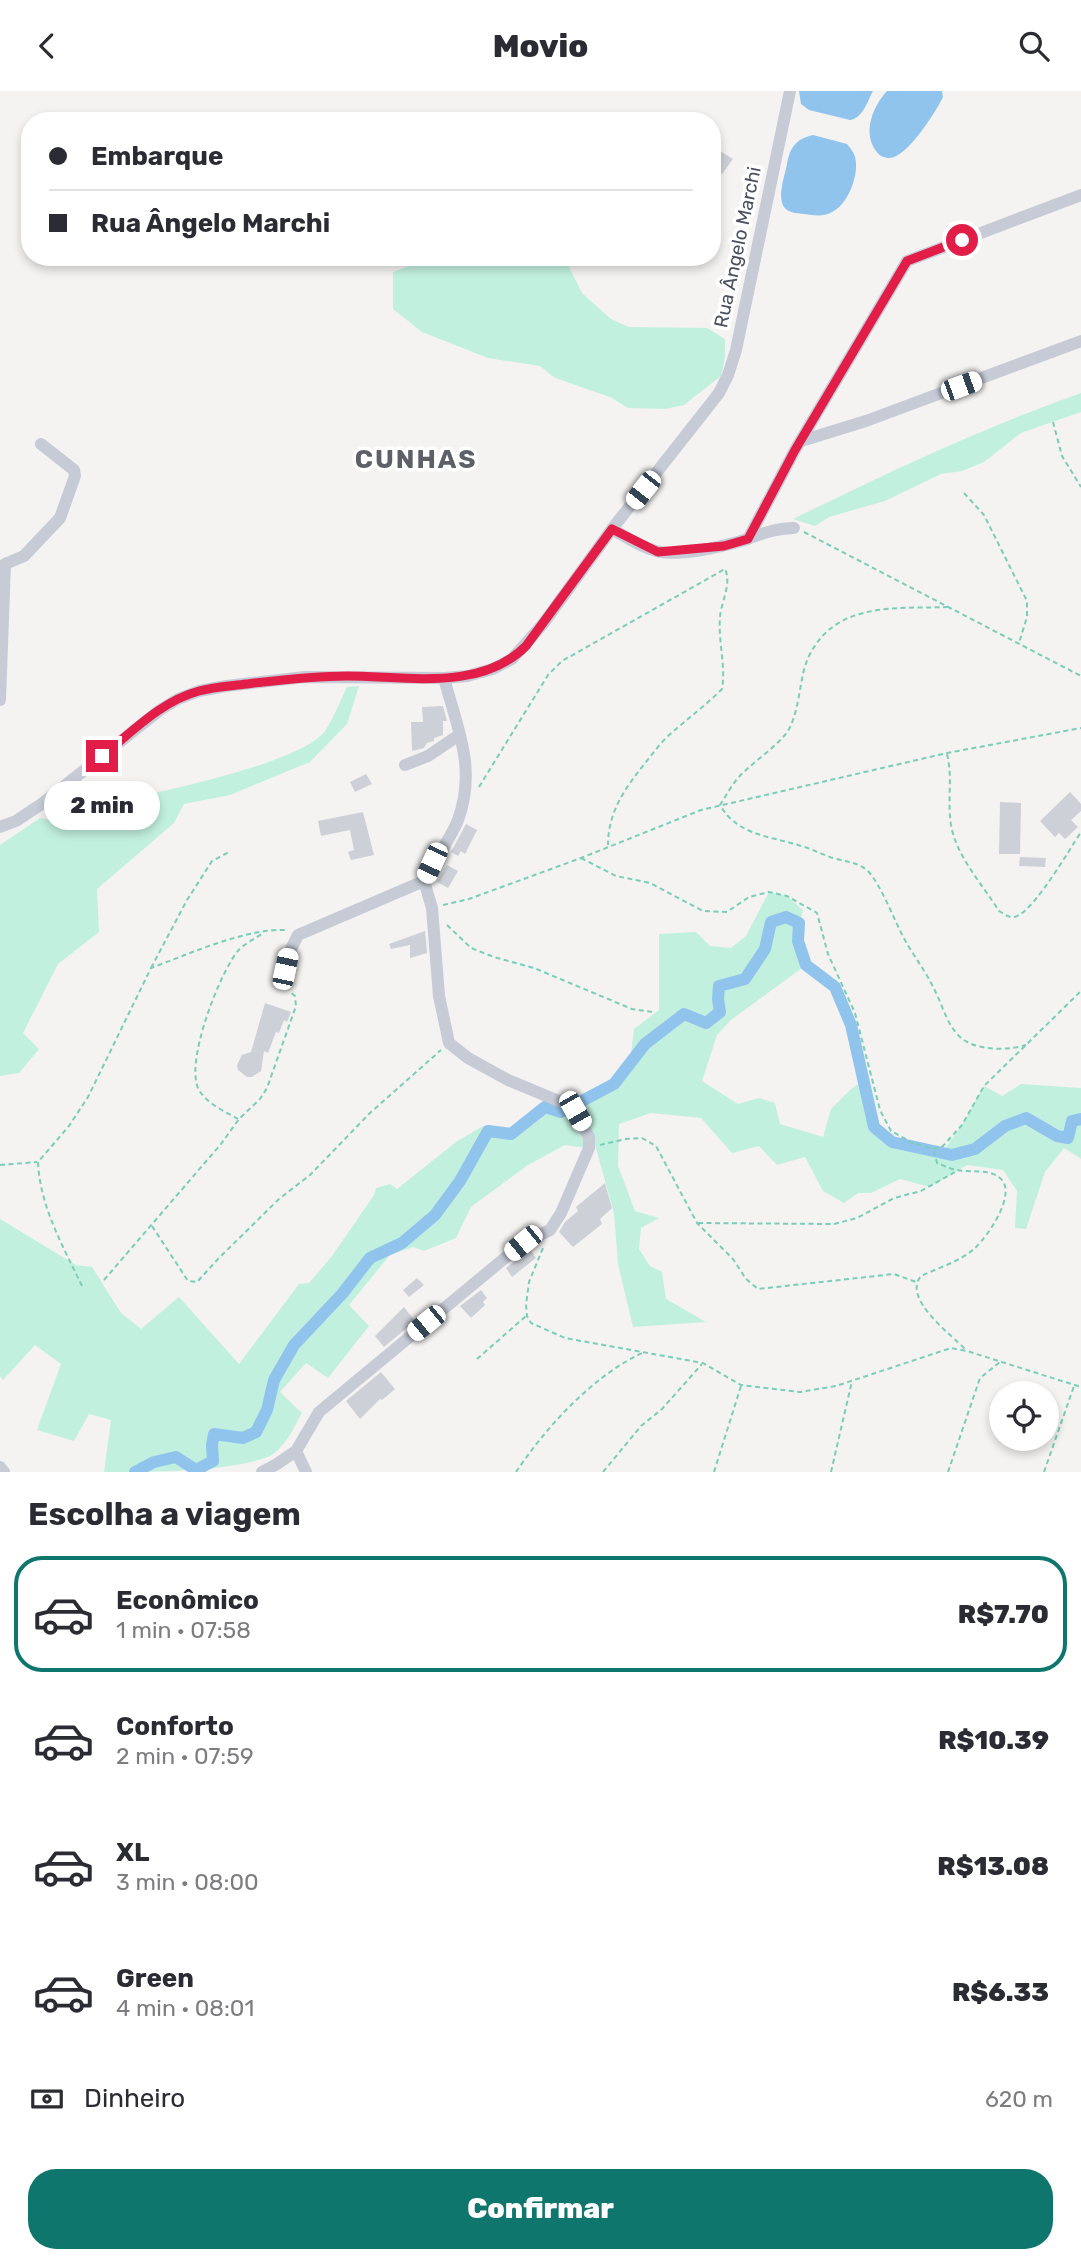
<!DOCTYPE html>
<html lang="pt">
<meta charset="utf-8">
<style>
body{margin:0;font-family:Rubik,sans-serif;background:#f7f7f7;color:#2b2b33;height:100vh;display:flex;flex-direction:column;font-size:26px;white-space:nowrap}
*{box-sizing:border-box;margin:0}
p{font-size:23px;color:#7c7c81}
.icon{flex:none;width:38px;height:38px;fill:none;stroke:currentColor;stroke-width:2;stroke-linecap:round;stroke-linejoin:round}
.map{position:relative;height:1381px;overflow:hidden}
.panel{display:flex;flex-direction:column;background:#fff;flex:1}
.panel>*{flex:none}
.hud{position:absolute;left:21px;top:21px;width:700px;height:154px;border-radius:28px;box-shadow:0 4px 10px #0003;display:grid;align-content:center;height:154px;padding:0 28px;background:#fff}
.fabs{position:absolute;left:989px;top:1290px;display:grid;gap:14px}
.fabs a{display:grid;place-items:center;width:70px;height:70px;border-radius:50%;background:#fff;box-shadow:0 4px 10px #0003;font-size:35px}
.end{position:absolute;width:32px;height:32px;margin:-16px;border:9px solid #e11d48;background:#fff;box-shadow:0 0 0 4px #fff}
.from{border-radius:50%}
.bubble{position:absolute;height:49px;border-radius:24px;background:#fff;box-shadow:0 4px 10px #0003;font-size:23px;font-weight:800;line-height:49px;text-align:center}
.car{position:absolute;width:21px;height:42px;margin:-21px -10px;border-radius:9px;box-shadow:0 0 5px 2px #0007;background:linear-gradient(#fff 24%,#345 0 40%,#fff 0 76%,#345 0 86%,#fff 0)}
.hud b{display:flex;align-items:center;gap:24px;height:66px;font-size:26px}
.hud b+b{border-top:2px solid #e1e1e2}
.hud i{width:18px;height:18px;background:#2b2b33}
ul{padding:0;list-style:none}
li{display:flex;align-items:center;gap:21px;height:116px;margin:0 14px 10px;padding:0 14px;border:4px solid transparent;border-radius:28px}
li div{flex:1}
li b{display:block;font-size:26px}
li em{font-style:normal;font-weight:800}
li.on{border-color:#0f766e}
li>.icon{width:63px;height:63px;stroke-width:1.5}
h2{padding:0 28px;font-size:32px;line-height:84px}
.pay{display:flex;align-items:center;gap:18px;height:77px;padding:0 28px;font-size:26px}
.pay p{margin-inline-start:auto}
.cta{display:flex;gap:14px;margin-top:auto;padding:14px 28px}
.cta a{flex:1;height:80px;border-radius:28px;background:#0f766e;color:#fff;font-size:28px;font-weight:800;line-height:80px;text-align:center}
header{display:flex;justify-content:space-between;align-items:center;height:91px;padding:0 28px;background:#fff;font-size:32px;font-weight:800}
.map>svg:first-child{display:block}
</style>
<header><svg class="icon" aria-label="back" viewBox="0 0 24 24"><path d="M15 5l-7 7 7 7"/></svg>Movio<svg class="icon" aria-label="search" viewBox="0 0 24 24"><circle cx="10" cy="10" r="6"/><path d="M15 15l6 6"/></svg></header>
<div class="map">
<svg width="1081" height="1381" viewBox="0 0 1081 1381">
<rect width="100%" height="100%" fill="#f4f3f2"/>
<!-- green -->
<g fill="#c2f0df">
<polygon points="451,166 564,166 582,202 611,228 629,236 707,237 725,248 725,267 721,285 684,314 665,318 628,317 610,306 555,287 540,275 488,267 422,241 393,218 393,181 412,174"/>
<path d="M1081,302V321L1021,342L984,371L962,380L941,383L885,410L829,426L815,435L793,428C887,382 982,337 1081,302Z"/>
<path d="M359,595L347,633L310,671L230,704L184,713L174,732L97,798L99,841L58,873L23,942L39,958L19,982L0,985V754L40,727C80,735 104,736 144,729L141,705C180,696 303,670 325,640C334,627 340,610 347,596Z"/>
<path d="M769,801L787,805L803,819C797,840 800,854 806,874L731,929L717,944L702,990L738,1013L759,1007L775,1012L780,1033L823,1046L831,1018L850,999L864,989L874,1036L892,1051L942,1062L962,1034L984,995L1002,1005L1021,993L1081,997V1068L1064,1057L1045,1081L1026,1138L1015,1137L1017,1100L1003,1079L967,1074L930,1096L900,1088L871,1102H858L844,1112L823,1100L805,1066L777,1074L759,1055L732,1062L701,1027L651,1022L619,1033L618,1075L635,1120L659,1127L641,1137L639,1158L650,1175L662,1181L666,1208L706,1231L633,1236L618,1173L614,1122L593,1047L579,1011L614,993L630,971L634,938L659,919V843L696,841L710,855L731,857L746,845Z"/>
<path d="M549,1007C568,1019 583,1034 586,1057L565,1054L528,1074L471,1116L456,1147L424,1160L413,1156L390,1164L349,1214L369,1235L328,1287L306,1272L280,1301L302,1322C293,1338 286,1355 270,1365C231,1381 149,1381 104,1381L111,1329L89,1323L74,1350L37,1339L61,1273L35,1254L3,1289L0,1285V1128L76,1174L92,1176L121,1222L141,1238L179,1206L239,1273L299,1193L309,1192L332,1165L374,1104L376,1097L390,1093L397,1098L456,1051L483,1035L510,1037Z"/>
</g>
<!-- water -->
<g fill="#90c4ed">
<path d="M799,0H873C867,11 863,27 850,29L809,19L801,13Z"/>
<path d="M887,0H942L943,6C935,22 908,65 890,67C883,67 880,65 876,60C862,42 873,15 887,0Z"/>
<path d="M813,44L847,53C850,57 854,61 855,66C860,84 847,116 830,122C822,126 813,124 804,123C797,122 788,122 784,116C777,104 785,85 787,73C790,56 796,48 813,44Z"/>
</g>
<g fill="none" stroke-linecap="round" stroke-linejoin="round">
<!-- canal -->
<polyline stroke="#90c4ed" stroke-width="12" points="135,1381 154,1371 176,1366 196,1379 213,1370 212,1354 214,1343 243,1347 256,1341 267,1319 274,1289 294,1254 342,1203 370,1167 402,1152 435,1124 460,1090 488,1040 511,1043 545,1016 561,1021 614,993 645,953 684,923 706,932 720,921 718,908 719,895 745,888 765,858 771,831 786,826 799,832 798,850 806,874 835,896 851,934 874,1036 892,1051 952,1064 975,1058 1005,1035 1026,1027 1057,1045 1068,1047 1072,1030 1081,1028"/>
</g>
<!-- building -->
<g fill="#ced0d7">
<polygon points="712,55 733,68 722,83 712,76"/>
<polygon points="443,615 447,630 443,630 443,644 434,647 434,650 427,652 424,657 412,660 411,631 423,631 422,616"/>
<polygon points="366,683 372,693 355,701 350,691"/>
<polygon points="1070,701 1081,713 1081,720 1071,729 1078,736 1065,748 1059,742 1055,746 1040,730"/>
<polygon points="1000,711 1021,712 1020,763 999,763"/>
<polygon points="363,721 374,764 351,769 348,761 354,759 350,739 321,745 318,730"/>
<polygon points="466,733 477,739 465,763 461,760 458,765 451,761"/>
<polygon points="1020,766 1046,767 1045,776 1019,775"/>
<polygon points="447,774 458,780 448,797 437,791"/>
<polygon points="425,840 427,862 410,867 410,854 391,858 389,853"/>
<polygon points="265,912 291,921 287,931 284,929 279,942 276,941 268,962 264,960 261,980 252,986 247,986 238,979 237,974 242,964 251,961"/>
<polygon points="605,1092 612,1117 600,1128 602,1133 573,1156 559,1141 565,1131 578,1120 576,1116"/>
<polygon points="530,1158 536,1167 512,1186 506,1177"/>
<polygon points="417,1187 424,1194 409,1206 403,1199"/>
<polygon points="481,1199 487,1207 483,1211 485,1214 471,1227 460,1215"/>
<polygon points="404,1216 415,1230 384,1256 375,1245"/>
<polygon points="381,1281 395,1298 382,1309 380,1308 360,1328 346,1310"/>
</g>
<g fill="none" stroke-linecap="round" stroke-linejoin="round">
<!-- path -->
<g stroke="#7aceb8" stroke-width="2" stroke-dasharray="5 3.5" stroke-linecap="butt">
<polyline points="1053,331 1062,365 1081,396"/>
<polyline points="964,402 984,424 1027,510 1027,526 1019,552"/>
<polyline points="804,441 1081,585"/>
<path d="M948,516C896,518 836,510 809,565C799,585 801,615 789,638C780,654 751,672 738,687C731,695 726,705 720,714C737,744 769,745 798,754C810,757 821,763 833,767C846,771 858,771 868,780C882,795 895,832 906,851C916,868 928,884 936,902C943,916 947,933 959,945C974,960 1006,960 1026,954"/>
<path d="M947,663C953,687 947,710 951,734C956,765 983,794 999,820C1006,824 1011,829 1019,824C1037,814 1068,761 1081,741"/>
<path d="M479,696L548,584L562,570L725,478C732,493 721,511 720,526C718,551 726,574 722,598C705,615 686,629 668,645C660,653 653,662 646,671C626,696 608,720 608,754"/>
<polyline points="581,767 616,785 650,792 703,820 727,821 749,806 769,801 787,805 817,822 828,863 855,922 880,1019 891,1040 911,1051 933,1058 943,1055 962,1034 984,995 1081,900"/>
<polyline points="443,814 469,808 581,767 701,719 947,662 1081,637"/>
<polyline points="447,834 471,857 494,866 534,877 632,918 653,921"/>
<polyline points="151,877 187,809 212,770 229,761"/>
<path d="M238,1028C226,1021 207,1013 199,999C184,973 219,884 237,861C243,853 255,848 263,842"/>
<polyline points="600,1054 626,1048 642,1047 656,1055 697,1132 733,1168 746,1188 758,1198 894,1183 916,1191"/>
<path d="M934,1060L937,1072C943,1074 950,1078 957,1079C971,1082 988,1077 1000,1087C1018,1102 988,1145 975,1157C961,1170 938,1177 921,1185C902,1208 951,1243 966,1259"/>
<polyline points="0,1074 37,1071"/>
<polyline points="698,1132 834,1133 857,1127 894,1107 921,1100 957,1080"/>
<polyline points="152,1135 188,1190 197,1191 218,1168 279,1108 310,1084 370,1022 441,959"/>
<polyline points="543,1157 529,1191 526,1214 527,1225 531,1232 565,1247 703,1272 741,1294 800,1301 836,1295 951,1257 967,1260 1081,1296"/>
<polyline points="104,1189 221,1053 239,1028 260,1008 267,997 296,915 295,905 290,901"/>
<path d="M82,1195C63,1155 40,1116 38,1071L69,1035L88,1006L151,877C189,863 246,837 287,839"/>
<polyline points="477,1268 526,1225"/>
<path d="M516,1381C546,1336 593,1285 642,1262"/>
<polyline points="603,1381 641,1335 662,1318 702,1273"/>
<polyline points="714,1381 741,1295"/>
<polyline points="831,1381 852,1290"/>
<polyline points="948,1381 980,1287 1000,1271"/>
<polyline points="1044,1381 1074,1295"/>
</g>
<!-- minor -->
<g stroke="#c6cbd6" stroke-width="12">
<polyline points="801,350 866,330 1081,250"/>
<path d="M612,438C626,446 640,456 656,460C677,466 720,456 741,450C759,444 775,437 794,437"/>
<polyline points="748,448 795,359 907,170 1081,104"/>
<polyline points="0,609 5,473 24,465 60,427 75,385 74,379 41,353"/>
<polyline points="405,674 428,665 459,644"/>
<polyline points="0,736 16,730 43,712 160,619 178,608 199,600 226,595 305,586 444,587 467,585 493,578 512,568 543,533 612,438 719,302 728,284 736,259 790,0"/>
<path d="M424,790C434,770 450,749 458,729C477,677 457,637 444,587"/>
<polyline points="282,893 288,864 298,844 424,790"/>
<polyline points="296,1360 306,1381"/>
<polyline points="0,1376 4,1381"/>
<polyline points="262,1381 277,1373 296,1360 319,1321 523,1152 550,1139 561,1122 589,1057 589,1046 575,1020 566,1013 508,989 468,967 449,952 439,905 432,817 424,790"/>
</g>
</g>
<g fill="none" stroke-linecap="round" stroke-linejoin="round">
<!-- route -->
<path stroke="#e11d48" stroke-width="9" d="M102,665C131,642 161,610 199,600C214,596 231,595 246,593C280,589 313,585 347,585C406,585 480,601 526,555L612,438L658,461L724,455L748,448L795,359L907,170L962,149"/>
</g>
<g text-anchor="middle" stroke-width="7" stroke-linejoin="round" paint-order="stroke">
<!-- street labels -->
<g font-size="19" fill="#4a5060" stroke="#fff">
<text transform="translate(737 156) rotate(-78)" y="7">Rua Ângelo Marchi</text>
</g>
<!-- district labels -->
<g font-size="26" font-weight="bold" letter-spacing="2" fill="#5e6067" stroke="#fff">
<text x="416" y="377">CUNHAS</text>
</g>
</g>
</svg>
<div class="fabs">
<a><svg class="icon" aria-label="locate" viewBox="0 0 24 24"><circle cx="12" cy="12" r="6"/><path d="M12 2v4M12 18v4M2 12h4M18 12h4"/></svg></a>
</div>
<i class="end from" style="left:962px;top:149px"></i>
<i class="end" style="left:102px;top:665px"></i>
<div class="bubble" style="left:44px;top:690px;width:116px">2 min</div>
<i class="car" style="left:961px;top:295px;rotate:70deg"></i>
<i class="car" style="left:643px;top:399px;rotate:218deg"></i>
<i class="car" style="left:432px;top:772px;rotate:205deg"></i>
<i class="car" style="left:285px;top:878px;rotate:12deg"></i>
<i class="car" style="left:575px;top:1020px;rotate:150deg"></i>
<i class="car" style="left:523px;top:1152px;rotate:231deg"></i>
<i class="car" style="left:426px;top:1232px;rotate:231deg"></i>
<div class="hud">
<b><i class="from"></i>Embarque</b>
<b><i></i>Rua Ângelo Marchi</b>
</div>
</div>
<section class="panel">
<h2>Escolha a viagem</h2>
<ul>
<li class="on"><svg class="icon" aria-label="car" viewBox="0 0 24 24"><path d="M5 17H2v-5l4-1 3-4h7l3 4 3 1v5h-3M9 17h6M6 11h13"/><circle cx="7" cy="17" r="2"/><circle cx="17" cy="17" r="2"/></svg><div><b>Econômico</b><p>1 min · 07:58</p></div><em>R$7.70</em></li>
<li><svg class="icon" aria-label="car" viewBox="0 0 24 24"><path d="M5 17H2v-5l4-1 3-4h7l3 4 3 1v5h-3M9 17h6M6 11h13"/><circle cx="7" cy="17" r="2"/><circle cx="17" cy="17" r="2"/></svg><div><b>Conforto</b><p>2 min · 07:59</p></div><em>R$10.39</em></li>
<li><svg class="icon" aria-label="car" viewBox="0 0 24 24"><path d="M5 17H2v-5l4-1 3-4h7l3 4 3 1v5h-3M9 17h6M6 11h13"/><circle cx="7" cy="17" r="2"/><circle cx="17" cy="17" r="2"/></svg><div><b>XL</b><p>3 min · 08:00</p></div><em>R$13.08</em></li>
<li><svg class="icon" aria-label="car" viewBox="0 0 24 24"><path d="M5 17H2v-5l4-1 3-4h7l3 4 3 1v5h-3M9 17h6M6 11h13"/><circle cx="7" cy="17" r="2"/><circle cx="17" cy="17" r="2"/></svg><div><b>Green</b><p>4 min · 08:01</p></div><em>R$6.33</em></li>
</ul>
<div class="pay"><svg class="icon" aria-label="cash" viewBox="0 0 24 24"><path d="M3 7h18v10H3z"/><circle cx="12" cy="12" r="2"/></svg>Dinheiro<p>620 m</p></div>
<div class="cta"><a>Confirmar</a></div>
</section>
